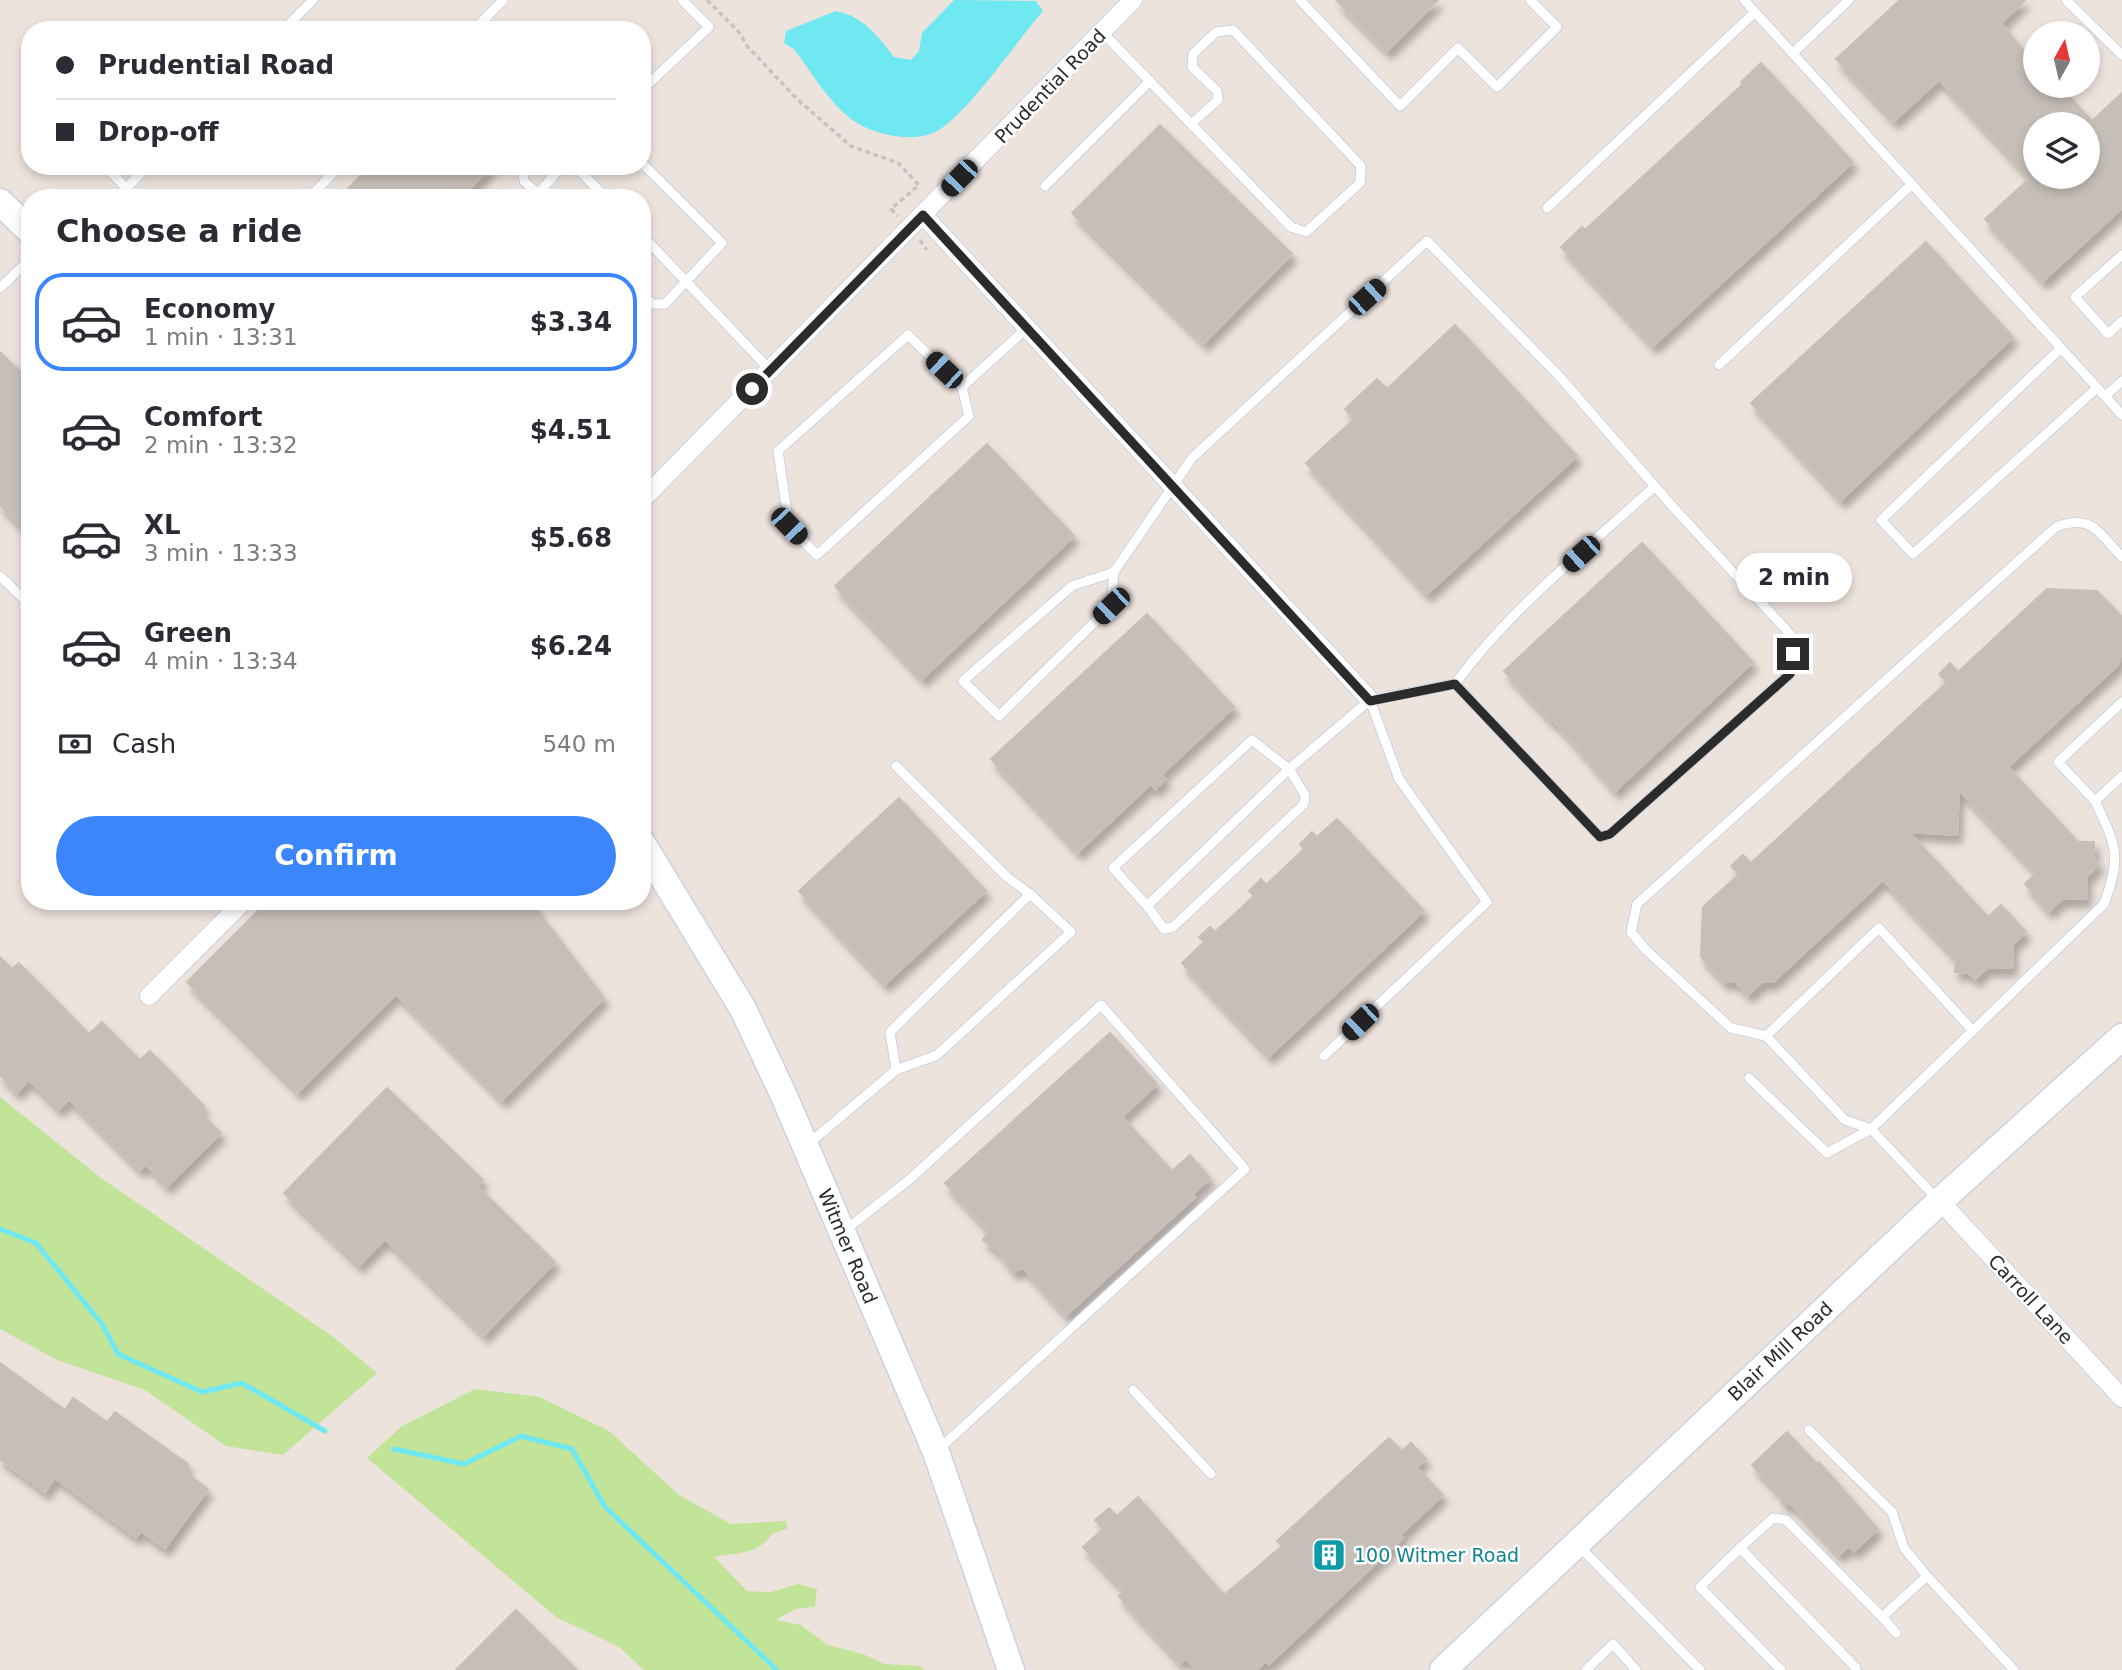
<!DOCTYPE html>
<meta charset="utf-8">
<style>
body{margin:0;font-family:"DejaVu Sans",sans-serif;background:#f2f2f3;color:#2b2b33;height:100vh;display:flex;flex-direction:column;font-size:26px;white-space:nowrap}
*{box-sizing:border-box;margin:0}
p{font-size:23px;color:#7c7c81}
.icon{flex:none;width:38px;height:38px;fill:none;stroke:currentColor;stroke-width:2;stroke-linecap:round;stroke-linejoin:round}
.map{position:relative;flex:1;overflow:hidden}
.side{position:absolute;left:21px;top:189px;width:630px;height:721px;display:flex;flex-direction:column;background:#fff;border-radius:28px;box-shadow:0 4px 10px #0003}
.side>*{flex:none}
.hud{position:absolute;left:21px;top:21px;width:630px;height:154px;border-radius:28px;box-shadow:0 4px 10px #0003;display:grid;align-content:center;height:154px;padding:0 35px;background:#fff}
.needle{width:46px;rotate:8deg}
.buttons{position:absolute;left:2023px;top:21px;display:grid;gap:14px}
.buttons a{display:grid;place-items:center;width:77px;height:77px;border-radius:50%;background:#fff;box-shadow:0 4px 10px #0003;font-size:35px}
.end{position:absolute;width:32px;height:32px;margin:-16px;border:9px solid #2b2b2b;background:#fff;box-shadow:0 0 0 4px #fff}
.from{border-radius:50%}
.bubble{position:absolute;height:49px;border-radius:24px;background:#fff;box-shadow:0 4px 10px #0003;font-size:23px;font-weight:800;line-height:49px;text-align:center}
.car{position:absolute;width:21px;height:42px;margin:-21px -10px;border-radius:9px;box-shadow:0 0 5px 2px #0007;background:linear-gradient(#222 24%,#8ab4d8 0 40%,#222 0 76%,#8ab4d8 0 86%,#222 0)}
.hud b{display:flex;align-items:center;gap:24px;height:66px;font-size:26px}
.hud b+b{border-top:2px solid #e1e1e2}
.hud i{width:18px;height:18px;background:#2b2b33}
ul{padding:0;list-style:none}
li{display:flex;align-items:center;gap:21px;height:98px;margin:0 14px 10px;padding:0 21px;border:4px solid transparent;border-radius:28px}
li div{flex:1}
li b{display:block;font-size:26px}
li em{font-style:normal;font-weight:800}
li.active{border-color:#3b86fc}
li>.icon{width:63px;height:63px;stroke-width:1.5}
h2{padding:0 35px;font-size:32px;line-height:84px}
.pay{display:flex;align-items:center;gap:18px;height:77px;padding:0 35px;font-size:26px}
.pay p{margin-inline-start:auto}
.action{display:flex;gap:14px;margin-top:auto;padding:14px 35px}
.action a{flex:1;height:80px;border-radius:42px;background:#3b86fc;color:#fff;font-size:28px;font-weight:800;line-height:80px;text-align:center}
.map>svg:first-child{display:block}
</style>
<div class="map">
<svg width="2122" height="1670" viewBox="0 0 2122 1670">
<defs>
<filter id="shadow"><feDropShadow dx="4.5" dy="8" stdDeviation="3.5" flood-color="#0004"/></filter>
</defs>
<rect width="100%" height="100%" fill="#ede3dd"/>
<!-- green -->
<g fill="#c2e499">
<polygon points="0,1097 101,1178 332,1336 377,1373 283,1455 226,1446 145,1390 57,1360 0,1329"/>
<path d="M475,1389L540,1397L609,1431L679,1495L731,1524L786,1521L787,1529L773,1533C757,1556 738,1552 714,1557L747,1591L771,1592L798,1584L817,1589L815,1607L795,1609L776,1620L801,1625L828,1645L863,1654L885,1664L920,1666L925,1670H644L619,1647L556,1617L367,1458L402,1426Z"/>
</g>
<!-- water -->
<path fill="#6fe8f1" d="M954,0L1036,1L1043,11C1019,38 962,122 933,133C907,143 872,134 851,119C828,101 811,72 794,49L784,43L786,31L836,11C864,16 879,38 894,57L911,60L919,51L922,33Z"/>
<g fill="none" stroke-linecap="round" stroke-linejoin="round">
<!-- stream -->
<g stroke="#6fe8f1" stroke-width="5">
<polyline points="0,1229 36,1243 102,1324 118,1354 202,1392 242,1383 325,1431"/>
<polyline points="394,1449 464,1464 521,1436 572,1449 605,1507 777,1670"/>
</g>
</g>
<!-- building -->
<g fill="#c6bfb9" stroke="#c9bfb7" stroke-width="2" fill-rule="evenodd" filter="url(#shadow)">
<polygon points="1336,0 1438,0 1387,51"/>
<path d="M1900,0H2025L2001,23L2035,65V86H2054L2063,95L2066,93L2092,121L2122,93V208L2043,281L1985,219L2030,178L1939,80L1894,121L1836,59ZM2035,124H2088V177H2035Z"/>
<polygon points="1761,63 1853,162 1653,346 1561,247 1582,227 1585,230 1743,84 1741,82"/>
<polygon points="1160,125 1292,254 1204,343 1072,213"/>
<polygon points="370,166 492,166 461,198 339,198"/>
<polygon points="1926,242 2013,337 1841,500 1751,403"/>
<polygon points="1455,325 1577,456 1427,594 1306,463 1354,419 1345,409 1377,379 1387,389"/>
<polygon points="0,352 30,381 30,535 0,505"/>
<polygon points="987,444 1074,536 922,679 835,586"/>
<polygon points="1642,543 1753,662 1615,791 1555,722 1551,721 1504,671"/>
<polygon points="2047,589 2097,591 2121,616 2122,650 2118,665 2008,767 2078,842 2094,842 2094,859 2099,865 2087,876 2086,899 2062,899 2049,911 2025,884 2036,873 1959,790 1957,835 1909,832 1988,917 2001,905 2026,932 2013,944 2012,968 1987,968 1975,979 1969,973 1955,972 1956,959 1883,880 1773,982 1762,982 1748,995 1736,982 1724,982 1701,957 1703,907 1739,874 1731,866 1743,855 1751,863 1947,682 1939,674 1950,663 1958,672"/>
<polygon points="1147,614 1234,707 1161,775 1166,779 1155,789 1151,784 1078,852 991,759"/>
<polygon points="899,798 986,891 885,984 799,891"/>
<polygon points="1337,819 1424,911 1269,1056 1182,963 1204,942 1199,937 1210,927 1215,932 1254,896 1249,891 1261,879 1266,885 1304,849 1300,844 1312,832 1317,837"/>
<polygon points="268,901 530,901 604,998 502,1100 396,994 298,1092 187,982"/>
<polygon points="0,957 12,969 19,963 89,1034 102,1022 140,1060 150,1051 204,1106 199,1111 221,1133 167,1186 146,1164 140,1170 69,1099 59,1109 29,1080 17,1092 0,1075"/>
<polygon points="1110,1033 1157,1084 1122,1117 1172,1171 1190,1155 1210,1178 1193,1194 1195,1197 1066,1315 1023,1268 1013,1272 999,1252 983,1240 989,1231 945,1183"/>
<polygon points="387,1088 483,1180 477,1186 555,1262 484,1335 385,1239 359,1265 284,1193"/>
<polygon points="0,1363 65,1410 73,1398 107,1422 115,1412 188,1464 184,1471 208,1489 165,1548 141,1531 136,1537 55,1478 45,1492 0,1459"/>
<polygon points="1787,1432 1817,1464 1819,1462 1878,1529 1854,1551 1849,1546 1839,1555 1791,1504 1782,1504 1782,1497 1752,1465"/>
<polygon points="1389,1438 1402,1451 1411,1443 1426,1459 1416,1467 1443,1495 1400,1535 1403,1538 1269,1664 1266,1661 1256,1670 1198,1670 1186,1658 1180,1663 1119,1596 1124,1591 1083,1547 1103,1529 1095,1520 1109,1508 1117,1516 1138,1497 1224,1595 1282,1546 1277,1541"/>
<polygon points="516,1610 577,1670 456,1670"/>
</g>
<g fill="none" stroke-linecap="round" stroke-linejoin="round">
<defs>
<g id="lane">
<polyline points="1300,0 1400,106 1458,48 1497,87 1557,27 1530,0"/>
<polyline points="1744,0 2122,415"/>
<polyline points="2066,0 2122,55"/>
<polyline points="283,30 313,0"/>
<polyline points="474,30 503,0"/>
<polyline points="1102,32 1291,227 1306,232 1360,183 1361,166 1233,30 1216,32 1193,54 1192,67 1217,91 1218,100 1191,124"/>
<polyline points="1793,53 1849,0"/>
<polyline points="642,90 709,27 682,0"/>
<polyline points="642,163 722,243 665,304 653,304 642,296"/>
<polyline points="105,166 126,188"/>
<polyline points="522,166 524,181 538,194"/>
<polyline points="575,166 606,198"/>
<polyline points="1045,186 1150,81"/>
<polyline points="117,198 148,166"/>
<polyline points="309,198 340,166"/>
<polyline points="542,198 538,194 562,166"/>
<polyline points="1547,208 1755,12"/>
<polyline points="642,235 770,370"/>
<polyline points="2122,255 2075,297 2108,334 2122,321"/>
<polyline points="0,288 30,259"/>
<polyline points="2061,348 1881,520 1913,554 2097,388"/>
<polyline points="1719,365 1912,184"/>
<polyline points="962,387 969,416 817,555 789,526 778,451 908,335 962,387 1027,328"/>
<polyline points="2105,396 2122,381"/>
<polyline points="1114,572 1111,606 999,716 963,681 1072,586 1114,572 1192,458 1427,241 1560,377 1673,507 1791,635 1790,674 1610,834 1600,837 1455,684 1370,700 1289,769 1252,740 1113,868 1147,906 1289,769 1305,795 1304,804 1173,927 1164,929 1147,906"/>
<polyline points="0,576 30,605"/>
<path d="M1455,684C1510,609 1586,549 1655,486"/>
<polyline points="896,766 1007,877 1030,894"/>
<polyline points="2095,801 2058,762 2122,702"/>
<polyline points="1766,1036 1879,928 1973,1031"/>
<polyline points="1324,1056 1487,902 1399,779 1370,700"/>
<path d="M1749,1078L1827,1153L1871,1129L2104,904C2122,856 2116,845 2095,801L2122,776"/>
<polyline points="807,1145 896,1070 937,1055 1071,932 1030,894 890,1032 896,1070"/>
<path d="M1938,1200L1871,1129L1845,1120L1766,1036L1731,1028L1646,950L1631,932L1637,904L2056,527C2092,513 2099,533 2122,557"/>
<polyline points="844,1231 910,1179 1101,1005 1245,1169 939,1449"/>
<polyline points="1133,1390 1211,1474"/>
<polyline points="1809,1430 1892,1512 1904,1548 1927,1576 1882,1617 1896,1633"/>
<polyline points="1579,1546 1700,1670"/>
<polyline points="1740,1548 1700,1587 1781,1670"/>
<polyline points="1927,1576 2014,1670"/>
<polyline points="1856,1668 1740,1548 1773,1518 1786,1520 1882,1617"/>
<polyline points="1586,1670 1613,1644 1636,1670"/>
</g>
<g id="street">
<polyline points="923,215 1370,700"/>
<polyline points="642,500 1133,0"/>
<polyline points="149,996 244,901"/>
<polyline points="1940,1201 2122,1398"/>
</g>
<g id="secondary">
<polyline points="0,202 30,231"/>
<polyline points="642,843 743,1009 784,1096 936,1452 1011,1670"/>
<polyline points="1443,1670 1940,1201 2122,1037"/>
</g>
</defs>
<!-- lane casing -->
<use href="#lane" stroke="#ccd2dd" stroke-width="11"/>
<!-- street casing -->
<use href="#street" stroke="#ccd2dd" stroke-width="20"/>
<!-- secondary casing -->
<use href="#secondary" stroke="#ccd2dd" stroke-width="29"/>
<!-- path -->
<g stroke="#c4c4c4" stroke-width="3.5" stroke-dasharray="5 3.5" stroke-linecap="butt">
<polyline points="707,0 738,31 748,47 798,100 851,146 898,163 919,185 891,209 898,216"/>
<polyline points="920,240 927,250"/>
</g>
<!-- lane -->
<use href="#lane" stroke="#fff" stroke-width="9"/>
<!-- street -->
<use href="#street" stroke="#fff" stroke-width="18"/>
<!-- secondary -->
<use href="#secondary" stroke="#fff" stroke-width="26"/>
</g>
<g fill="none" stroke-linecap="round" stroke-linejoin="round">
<!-- route -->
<polyline stroke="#2b2b2b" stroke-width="9" points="752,389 923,215 1370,701 1455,684 1600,837 1610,834 1790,674 1793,654"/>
</g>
<!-- icons -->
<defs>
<symbol id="building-square" viewBox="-11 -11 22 22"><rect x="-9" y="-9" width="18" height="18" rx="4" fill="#0f9aa8" stroke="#fff"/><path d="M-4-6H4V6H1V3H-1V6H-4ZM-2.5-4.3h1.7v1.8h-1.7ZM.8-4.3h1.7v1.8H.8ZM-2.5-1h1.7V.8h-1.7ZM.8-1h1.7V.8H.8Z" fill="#fff"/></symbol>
</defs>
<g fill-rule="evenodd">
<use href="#building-square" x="1310" y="1536" width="38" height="38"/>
</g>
<g text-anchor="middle" stroke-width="5" stroke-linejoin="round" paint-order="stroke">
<!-- street labels -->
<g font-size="19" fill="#2b2b2b" stroke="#fff">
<text transform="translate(1050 86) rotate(-46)" y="7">Prudential Road</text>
<text transform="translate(848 1246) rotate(67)" y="7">Witmer Road</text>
<text transform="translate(2031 1299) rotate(47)" y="7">Carroll Lane</text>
<text transform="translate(1780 1351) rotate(-43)" y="7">Blair Mill Road</text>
</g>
<!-- culture labels -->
<g font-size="19" fill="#0d838f" stroke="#fff" text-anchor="start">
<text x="1354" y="1562">100 Witmer Road</text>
</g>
</g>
</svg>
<div class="buttons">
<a><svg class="needle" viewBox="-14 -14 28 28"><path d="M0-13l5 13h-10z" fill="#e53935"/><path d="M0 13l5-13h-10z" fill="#7c7c81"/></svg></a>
<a><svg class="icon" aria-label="layers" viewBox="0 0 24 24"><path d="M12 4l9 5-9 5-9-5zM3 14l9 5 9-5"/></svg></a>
</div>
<i class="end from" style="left:752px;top:389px"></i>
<i class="end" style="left:1793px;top:654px"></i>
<div class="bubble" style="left:1736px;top:553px;width:116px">2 min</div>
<i class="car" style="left:959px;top:178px;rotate:224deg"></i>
<i class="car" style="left:1367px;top:297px;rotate:48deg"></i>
<i class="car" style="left:944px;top:370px;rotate:314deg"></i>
<i class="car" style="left:789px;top:526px;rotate:136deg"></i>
<i class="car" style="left:1581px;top:554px;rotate:228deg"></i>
<i class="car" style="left:1111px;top:606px;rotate:226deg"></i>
<i class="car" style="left:1360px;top:1022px;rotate:226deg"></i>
<div class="hud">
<b><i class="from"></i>Prudential Road</b>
<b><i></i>Drop-off</b>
</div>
<section class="side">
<h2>Choose a ride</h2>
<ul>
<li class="active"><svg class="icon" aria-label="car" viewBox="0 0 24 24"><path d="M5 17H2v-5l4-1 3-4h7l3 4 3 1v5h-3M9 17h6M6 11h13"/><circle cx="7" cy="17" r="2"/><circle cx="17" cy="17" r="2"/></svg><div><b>Economy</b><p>1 min · 13:31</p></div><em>$3.34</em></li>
<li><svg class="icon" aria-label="car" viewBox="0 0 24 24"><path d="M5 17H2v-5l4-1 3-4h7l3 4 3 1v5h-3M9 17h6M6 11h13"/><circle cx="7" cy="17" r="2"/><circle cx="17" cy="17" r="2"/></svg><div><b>Comfort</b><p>2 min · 13:32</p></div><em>$4.51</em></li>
<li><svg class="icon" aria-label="car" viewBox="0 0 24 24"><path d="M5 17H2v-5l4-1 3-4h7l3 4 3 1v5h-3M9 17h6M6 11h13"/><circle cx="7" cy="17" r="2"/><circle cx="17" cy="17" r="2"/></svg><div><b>XL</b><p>3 min · 13:33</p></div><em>$5.68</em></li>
<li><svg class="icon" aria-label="car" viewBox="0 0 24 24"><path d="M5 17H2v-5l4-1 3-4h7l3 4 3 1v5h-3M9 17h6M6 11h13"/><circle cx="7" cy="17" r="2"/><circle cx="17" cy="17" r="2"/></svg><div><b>Green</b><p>4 min · 13:34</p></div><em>$6.24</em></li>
</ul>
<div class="pay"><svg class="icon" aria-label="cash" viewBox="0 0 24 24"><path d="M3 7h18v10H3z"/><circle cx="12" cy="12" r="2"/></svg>Cash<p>540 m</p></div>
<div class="action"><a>Confirm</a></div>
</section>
</div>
